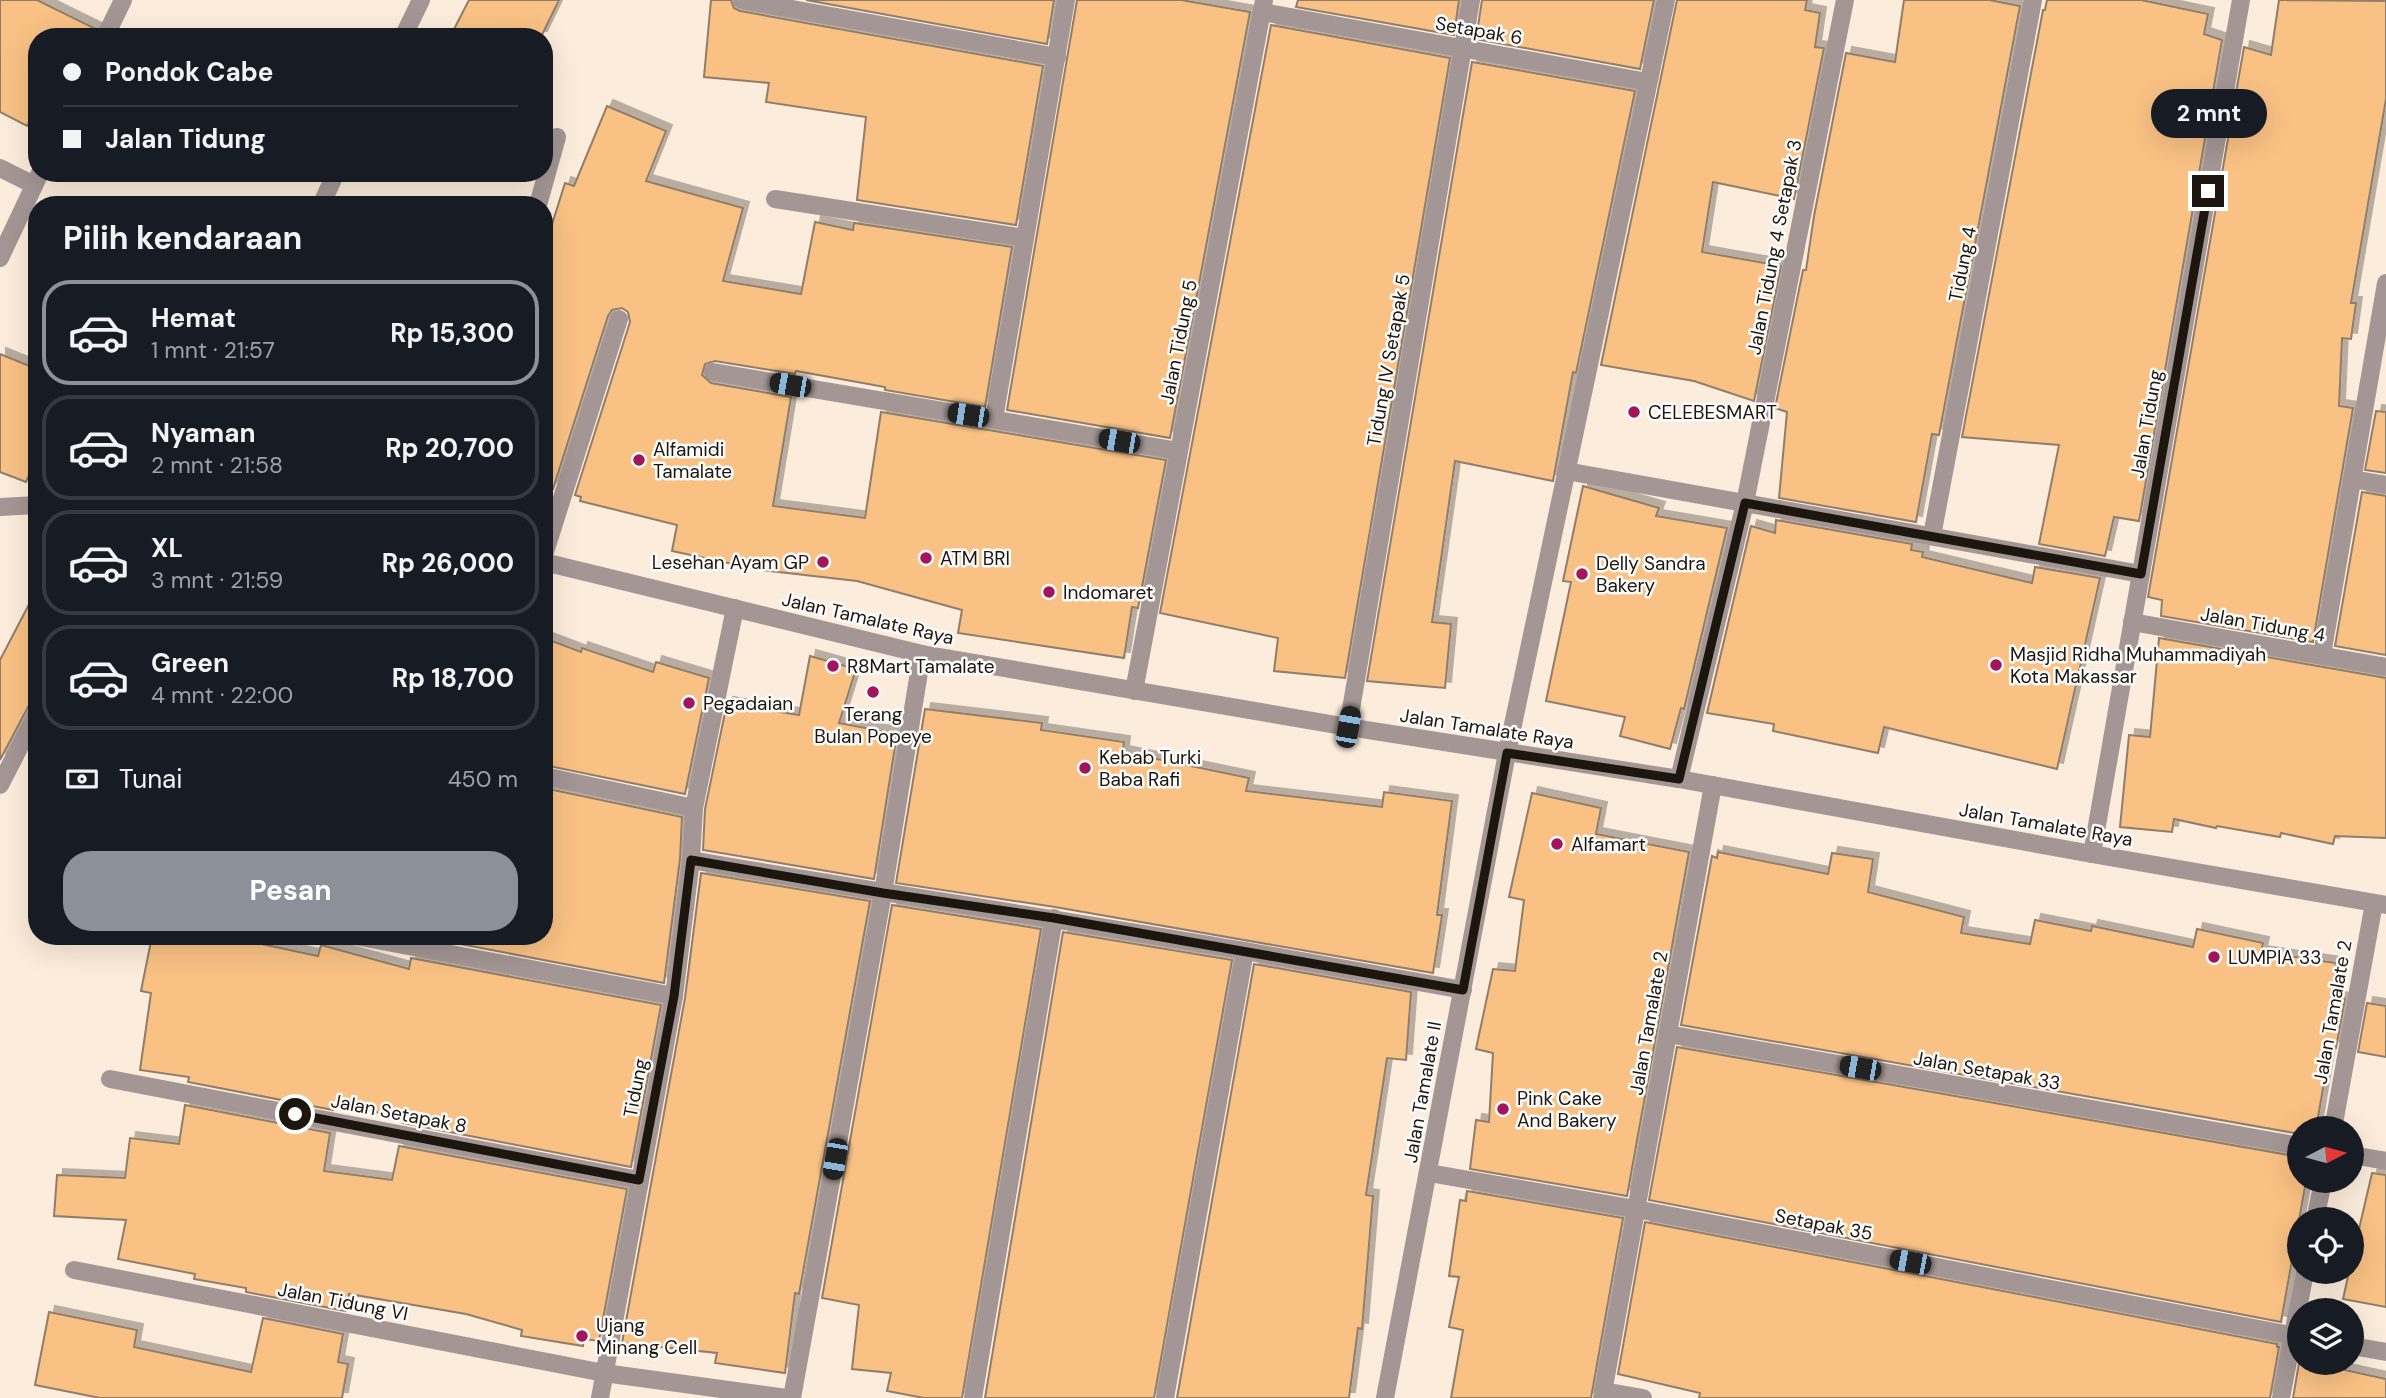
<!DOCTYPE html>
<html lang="id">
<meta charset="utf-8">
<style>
body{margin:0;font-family:"DM Sans",sans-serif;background:#20242c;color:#f1f3f6;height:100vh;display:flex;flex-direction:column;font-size:26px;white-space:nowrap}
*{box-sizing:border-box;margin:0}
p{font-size:23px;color:#9ea1a6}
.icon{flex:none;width:38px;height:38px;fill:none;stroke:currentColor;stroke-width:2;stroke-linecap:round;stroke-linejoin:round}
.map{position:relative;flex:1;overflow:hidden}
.panel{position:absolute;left:28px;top:196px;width:525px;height:749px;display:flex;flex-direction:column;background:#171b24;border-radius:28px;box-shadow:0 7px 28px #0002}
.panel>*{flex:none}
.banner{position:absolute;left:28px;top:28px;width:525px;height:154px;border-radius:28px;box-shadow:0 7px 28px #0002;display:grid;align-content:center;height:154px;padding:0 35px;background:#171b24}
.needle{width:46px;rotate:84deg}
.tools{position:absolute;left:2287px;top:1116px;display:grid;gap:14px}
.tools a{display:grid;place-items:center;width:77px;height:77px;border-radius:50%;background:#171b24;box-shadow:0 7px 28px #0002;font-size:35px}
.end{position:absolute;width:32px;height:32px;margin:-16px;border:9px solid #1d160e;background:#fff;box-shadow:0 0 0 4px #fff}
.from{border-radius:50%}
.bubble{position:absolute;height:49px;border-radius:24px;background:#171b24;box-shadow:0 7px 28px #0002;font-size:23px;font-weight:700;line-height:49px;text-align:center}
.car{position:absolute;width:21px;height:42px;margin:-21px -10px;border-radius:9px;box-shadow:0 0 5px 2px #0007;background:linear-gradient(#222 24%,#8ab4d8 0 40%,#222 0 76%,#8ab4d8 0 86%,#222 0)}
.banner b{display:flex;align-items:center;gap:24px;height:66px;font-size:26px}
.banner b+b{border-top:2px solid #363941}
.banner i{width:18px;height:18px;background:#f1f3f6}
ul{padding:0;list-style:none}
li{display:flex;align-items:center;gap:21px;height:105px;margin:0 14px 10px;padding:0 21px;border:4px solid #363941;border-radius:28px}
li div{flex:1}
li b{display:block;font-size:26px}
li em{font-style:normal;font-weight:700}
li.current{border-color:#8c9099}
li>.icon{width:63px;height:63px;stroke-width:1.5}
h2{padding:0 35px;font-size:32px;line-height:84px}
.pay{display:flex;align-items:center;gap:18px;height:77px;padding:0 35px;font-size:26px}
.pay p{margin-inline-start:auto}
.primary-button{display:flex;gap:14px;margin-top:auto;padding:14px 35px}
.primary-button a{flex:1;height:80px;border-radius:28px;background:#8c9099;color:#fff;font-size:28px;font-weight:700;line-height:80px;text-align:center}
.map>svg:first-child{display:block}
</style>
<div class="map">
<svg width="2386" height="1398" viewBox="0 0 2386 1398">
<defs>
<filter id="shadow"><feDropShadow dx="6" dy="-6" stdDeviation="0" flood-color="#0004"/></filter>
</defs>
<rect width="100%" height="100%" fill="#fcecdb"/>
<!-- building -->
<g fill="#f9c184" stroke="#907e6b" stroke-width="2" filter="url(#shadow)">
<polygon points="0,0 37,0 96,29 94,37 37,37 37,106 27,126 0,112"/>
<polygon points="469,0 559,0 541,37 450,37"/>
<polygon points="711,0 731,0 734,8 740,11 1043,66 1016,225 857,200 866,117 766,102 769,83 704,77"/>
<polygon points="806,0 1054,0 1047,44"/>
<polygon points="1077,0 1181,0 1250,12 1170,438 1007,410"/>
<polygon points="1298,0 1459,0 1454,35 1296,7"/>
<polygon points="1482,0 1654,0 1640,69 1476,39"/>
<polygon points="1677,0 1807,0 1805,10 1820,13 1815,47 1824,48 1794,199 1713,182 1702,252 1781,266 1754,401 1694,381 1601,365"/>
<polygon points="1904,0 1989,0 2020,6 1939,435 1932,434 1916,522 1779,498 1787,412 1775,408 1803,270 1806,270 1814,216 1846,53 1895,62"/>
<polygon points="2047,0 2141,0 2208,14 2204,34 2222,40 2139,521 2114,517 2105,556 2039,544 2059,445 1962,437 2043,10 2045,10"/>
<polygon points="2279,0 2386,1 2386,99 2351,303 2356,303 2351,339 2342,338 2339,406 2353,408 2313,642 2161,616 2162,600 2148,597 2244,47 2271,55"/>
<polygon points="1271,25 1450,58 1345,678 1274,671 1278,638 1160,613"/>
<polygon points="1472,62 1635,91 1576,373 1573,372 1553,481 1455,461 1432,622 1451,624 1445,688 1367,681"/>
<polygon points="607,106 666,131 646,181 743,208 723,281 801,294 815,222 853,230 854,223 1012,247 985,407 885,390 885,387 796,371 795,374 715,361 705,364 702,375 711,383 791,397 773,506 865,518 881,412 1166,460 1138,608 1132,607 1124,658 958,633 962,610 857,581 761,570 672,551 677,525 580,501 581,497 575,495 630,322 628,312 622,308 612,310 608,316 553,489 544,487 544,250 565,183 574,186"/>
<polygon points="0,354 37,369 37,456 26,482 0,472"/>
<polygon points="2376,411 2386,412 2386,473 2365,470"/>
<polygon points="1583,486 1659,508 1656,516 1727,528 1684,709 1681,708 1670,749 1620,736 1625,717 1546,701 1571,582 1563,581"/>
<polygon points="2362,492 2386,496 2386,655 2335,646"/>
<polygon points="1776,520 1912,544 1911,550 1923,552 1922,557 2032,583 2035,567 2100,578 2057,769 1884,727 1878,753 1773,731 1774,724 1707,713 1751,526 1775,533"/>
<polygon points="37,589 37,690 0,760 0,660"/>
<polygon points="544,638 581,652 582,648 653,672 656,662 709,678 685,794 544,765"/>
<polygon points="2159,638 2386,678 2386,838 2335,836 2333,844 2281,833 2280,837 2217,826 2216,828 2174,819 2172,832 2120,827 2129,735 2150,737"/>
<polygon points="810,656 856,669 839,723 897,734 874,879 703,850 705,809 727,703 799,715"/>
<polygon points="925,709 1042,723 1041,730 1124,742 1123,752 1249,778 1246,791 1382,807 1384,792 1452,801 1437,915 1442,915 1433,973 1055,907 896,883"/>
<polygon points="544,788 682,817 680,859 664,983 418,936 544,936 544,885 549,841 544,840"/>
<polygon points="1532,793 1601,808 1596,834 1689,852 1627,1196 1470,1169 1476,1120 1489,1122 1493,1053 1476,1049 1493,969 1515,971 1524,900 1509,897"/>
<polygon points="1718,852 1828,874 1832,853 1873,859 1868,892 1964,917 1961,933 2030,944 2035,920 2091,931 2092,926 2193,947 2197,929 2263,943 2261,952 2336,963 2332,997 2345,999 2336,1048 2330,1047 2316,1129 2300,1129 2300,1134 1681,1025 1712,856 1717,858"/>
<polygon points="701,873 870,901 799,1294 795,1293 785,1373 715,1363 717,1353 622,1343 685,998"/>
<polygon points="892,905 1041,929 962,1398 924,1398 887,1391 891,1373 852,1369 859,1305 822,1298"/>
<polygon points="1063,932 1232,960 1154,1398 985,1398"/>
<polygon points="152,936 224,936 318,956 321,945 409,969 411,958 661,1005 631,1167 403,1123 404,1118 334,1103 333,1110 188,1082 189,1077 140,1070 151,993 141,991"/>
<polygon points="1254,964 1411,992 1406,1060 1387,1058 1366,1195 1373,1196 1362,1329 1358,1328 1349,1398 1177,1398"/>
<polygon points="2367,1003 2386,1006 2386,1057 2358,1052"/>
<polygon points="1677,1047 2300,1157 2300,1181 2306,1181 2281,1322 1649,1200"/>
<polygon points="185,1105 330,1133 324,1171 392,1180 399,1146 627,1189 599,1341 584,1339 583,1346 521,1336 522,1330 466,1314 349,1294 346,1311 246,1292 246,1288 194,1279 195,1274 118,1259 126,1220 54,1216 57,1175 125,1178 130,1138 179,1144"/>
<polygon points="2372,1173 2386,1175 2386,1307 2343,1299 2349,1272 2352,1272 2352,1259"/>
<polygon points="1467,1191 1623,1218 1591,1398 1451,1398 1463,1330 1449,1327 1459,1277 1449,1276 1460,1200 1466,1201"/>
<polygon points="1645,1222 2277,1344 2277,1347 2279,1347 2270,1398 1699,1398 1700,1393 1618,1374"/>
<polygon points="49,1312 137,1330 134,1347 251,1372 263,1318 343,1334 338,1362 348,1364 342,1398 100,1398 35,1385"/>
<polygon points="2299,1363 2313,1363 2386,1379 2386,1398 2293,1398"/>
</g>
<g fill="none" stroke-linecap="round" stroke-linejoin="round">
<!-- minor -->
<g stroke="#a39694" stroke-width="18">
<polyline points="742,0 1057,57"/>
<polyline points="1262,12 1648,82"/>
<polyline points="105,37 123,0"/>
<polyline points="403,37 421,0"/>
<polyline points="0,168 34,185"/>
<polyline points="775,199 1025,238"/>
<polyline points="321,205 336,173"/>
<polyline points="538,205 557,137"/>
<polyline points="0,258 40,173"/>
<polyline points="713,372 1179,451"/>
<polyline points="994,419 1066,0"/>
<polyline points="1566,471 2141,574"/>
<polyline points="2352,479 2386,485"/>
<polyline points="1932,536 2033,0"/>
<polyline points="544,555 619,319"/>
<polyline points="2132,622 2386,667"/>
<polyline points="2322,655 2386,283"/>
<polyline points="1134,691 1264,0"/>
<polyline points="1348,727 1471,0"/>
<polyline points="1507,753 1666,0"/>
<polyline points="544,776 694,808"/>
<polyline points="1679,779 1745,503 1845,0"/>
<polyline points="0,785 37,713"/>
<polyline points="2092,854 2241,0"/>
<path d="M691,860C875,892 1060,919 1245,951"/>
<polyline points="355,936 674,996"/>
<polyline points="1668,1034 2300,1146"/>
<polyline points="110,1079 639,1180"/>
<polyline points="2333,1129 2374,903"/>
<polyline points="2352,1155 2386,1161"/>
<polyline points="1429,1173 1636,1209 2300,1337"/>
<polyline points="2315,1220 2323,1181"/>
<polyline points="74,1270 604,1373 787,1398"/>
<polyline points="2352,1346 2386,1352"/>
<polyline points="1603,1391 1643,1398"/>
<polyline points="600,1398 674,996 691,860 694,808 735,608"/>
<polyline points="792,1398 883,893 922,654"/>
<polyline points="973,1398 1054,918"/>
<polyline points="1165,1398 1245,951 1463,990"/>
<polyline points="1602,1398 1713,785"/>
<polyline points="2281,1398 2305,1272"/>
</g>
<!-- tertiary -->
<g stroke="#a39694" stroke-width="18">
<polyline points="0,507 37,505"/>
<polyline points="544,562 922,654 1348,727 1679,779 2092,854 2386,905"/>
<polyline points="1385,1398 1507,753"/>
</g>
</g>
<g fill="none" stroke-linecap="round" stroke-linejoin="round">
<!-- route -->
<polyline stroke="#1d160e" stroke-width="9" points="295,1114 639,1180 674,996 691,860 883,893 1054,918 1463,990 1507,753 1679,779 1745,503 2141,574 2208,191"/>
</g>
<!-- markers -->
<g fill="#a2155d" stroke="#fcfcfc" stroke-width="2.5">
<circle cx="1634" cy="412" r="7"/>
<circle cx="639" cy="460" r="7"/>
<circle cx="926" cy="558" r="7"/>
<circle cx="823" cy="562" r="7"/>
<circle cx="1582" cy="574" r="7"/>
<circle cx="1049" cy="592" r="7"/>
<circle cx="1996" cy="665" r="7"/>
<circle cx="833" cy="666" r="7"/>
<circle cx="873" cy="692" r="7"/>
<circle cx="689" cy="703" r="7"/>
<circle cx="1085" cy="768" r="7"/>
<circle cx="1557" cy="844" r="7"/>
<circle cx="2214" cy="957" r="7"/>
<circle cx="1503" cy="1109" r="7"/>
<circle cx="582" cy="1336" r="7"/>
</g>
<g text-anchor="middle" stroke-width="5" stroke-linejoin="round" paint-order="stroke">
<!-- street labels -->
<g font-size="19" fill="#1d160e" stroke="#fcfcfc">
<text transform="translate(1479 30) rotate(10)" y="7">Setapak 6</text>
<text transform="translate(1774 247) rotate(-79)" y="7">Jalan Tidung 4 Setapak 3</text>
<text transform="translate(1962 264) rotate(-79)" y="7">Tidung 4</text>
<text transform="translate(1178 342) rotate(-79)" y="7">Jalan Tidung 5</text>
<text transform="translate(1388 360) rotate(-80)" y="7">Tidung IV Setapak 5</text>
<text transform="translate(2146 424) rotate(-80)" y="7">Jalan Tidung</text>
<text transform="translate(868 618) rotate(13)" y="7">Jalan Tamalate Raya</text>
<text transform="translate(2263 624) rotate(10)" y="7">Jalan Tidung 4</text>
<text transform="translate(1487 728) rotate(9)" y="7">Jalan Tamalate Raya</text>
<text transform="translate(2046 824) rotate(10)" y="7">Jalan Tamalate Raya</text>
<text transform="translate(2332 1012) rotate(-80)" y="7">Jalan Tamalate 2</text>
<text transform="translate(1648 1023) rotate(-80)" y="7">Jalan Tamalate 2</text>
<text transform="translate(1987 1070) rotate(10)" y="7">Jalan Setapak 33</text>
<text transform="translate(635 1088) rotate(-79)" y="7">Tidung</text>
<text transform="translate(1422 1092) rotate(-80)" y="7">Jalan Tamalate II</text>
<text transform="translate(399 1113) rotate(11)" y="7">Jalan Setapak 8</text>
<text transform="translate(1824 1224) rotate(11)" y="7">Setapak 35</text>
<text transform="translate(343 1301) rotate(11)" y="7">Jalan Tidung VI</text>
</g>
<!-- poi labels -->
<g font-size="19" fill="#1d160e" stroke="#fcfcfc" text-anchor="start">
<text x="1648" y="419">CELEBESMART</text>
<text x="653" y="456">Alfamidi<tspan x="653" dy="22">Tamalate</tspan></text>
<text x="940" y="565">ATM BRI</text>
<text x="809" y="569" text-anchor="end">Lesehan Ayam GP</text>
<text x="1596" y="570">Delly Sandra<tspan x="1596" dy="22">Bakery</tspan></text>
<text x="1063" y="599">Indomaret</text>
<text x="2010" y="661">Masjid Ridha Muhammadiyah<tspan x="2010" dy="22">Kota Makassar</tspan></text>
<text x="847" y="673">R8Mart Tamalate</text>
<text x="703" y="710">Pegadaian</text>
<text x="873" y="721" text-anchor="middle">Terang<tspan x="873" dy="22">Bulan Popeye</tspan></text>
<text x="1099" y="764">Kebab Turki<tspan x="1099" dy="22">Baba Rafi</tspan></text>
<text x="1571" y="851">Alfamart</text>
<text x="2228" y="964">LUMPIA 33</text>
<text x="1517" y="1105">Pink Cake<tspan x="1517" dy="22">And Bakery</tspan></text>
<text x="596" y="1332">Ujang<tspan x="596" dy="22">Minang Cell</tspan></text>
</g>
</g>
</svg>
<div class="tools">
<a><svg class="needle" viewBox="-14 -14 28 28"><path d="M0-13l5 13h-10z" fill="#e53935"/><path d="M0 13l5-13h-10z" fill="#9ea1a6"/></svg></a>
<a><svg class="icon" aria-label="locate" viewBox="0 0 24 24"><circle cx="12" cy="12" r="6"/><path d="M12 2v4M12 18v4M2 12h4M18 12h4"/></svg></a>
<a><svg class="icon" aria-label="layers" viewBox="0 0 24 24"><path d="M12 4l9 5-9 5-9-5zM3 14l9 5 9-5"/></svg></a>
</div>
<i class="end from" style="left:295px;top:1114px"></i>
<i class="end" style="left:2208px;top:191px"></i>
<div class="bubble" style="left:2151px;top:89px;width:116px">2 mnt</div>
<i class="car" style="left:790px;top:385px;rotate:280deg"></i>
<i class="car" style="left:968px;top:415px;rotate:279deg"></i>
<i class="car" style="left:1119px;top:441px;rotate:280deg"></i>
<i class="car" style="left:1348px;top:727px;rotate:10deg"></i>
<i class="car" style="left:1860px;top:1068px;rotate:280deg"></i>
<i class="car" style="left:835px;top:1159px;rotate:190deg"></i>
<i class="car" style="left:1910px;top:1262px;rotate:281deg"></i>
<div class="banner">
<b><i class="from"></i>Pondok Cabe</b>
<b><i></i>Jalan Tidung</b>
</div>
<section class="panel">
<h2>Pilih kendaraan</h2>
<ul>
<li class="current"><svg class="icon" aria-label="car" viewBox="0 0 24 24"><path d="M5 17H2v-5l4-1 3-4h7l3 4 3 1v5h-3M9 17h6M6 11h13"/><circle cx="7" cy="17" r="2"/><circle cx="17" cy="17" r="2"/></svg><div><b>Hemat</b><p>1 mnt · 21:57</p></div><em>Rp 15,300</em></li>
<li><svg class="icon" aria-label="car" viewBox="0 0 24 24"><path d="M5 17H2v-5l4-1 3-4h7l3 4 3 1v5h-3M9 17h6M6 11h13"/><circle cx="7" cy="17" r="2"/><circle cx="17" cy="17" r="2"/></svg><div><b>Nyaman</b><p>2 mnt · 21:58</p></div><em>Rp 20,700</em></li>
<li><svg class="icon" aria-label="car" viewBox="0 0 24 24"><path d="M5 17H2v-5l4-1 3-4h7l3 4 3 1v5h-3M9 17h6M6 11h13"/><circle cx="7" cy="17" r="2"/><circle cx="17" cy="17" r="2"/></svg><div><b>XL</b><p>3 mnt · 21:59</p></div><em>Rp 26,000</em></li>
<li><svg class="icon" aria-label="car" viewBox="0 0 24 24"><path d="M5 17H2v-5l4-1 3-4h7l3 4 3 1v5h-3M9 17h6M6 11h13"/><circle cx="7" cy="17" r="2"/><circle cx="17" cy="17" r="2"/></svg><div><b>Green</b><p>4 mnt · 22:00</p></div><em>Rp 18,700</em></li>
</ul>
<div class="pay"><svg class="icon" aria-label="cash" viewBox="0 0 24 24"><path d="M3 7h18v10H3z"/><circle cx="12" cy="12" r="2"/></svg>Tunai<p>450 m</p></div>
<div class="primary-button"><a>Pesan</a></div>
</section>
</div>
